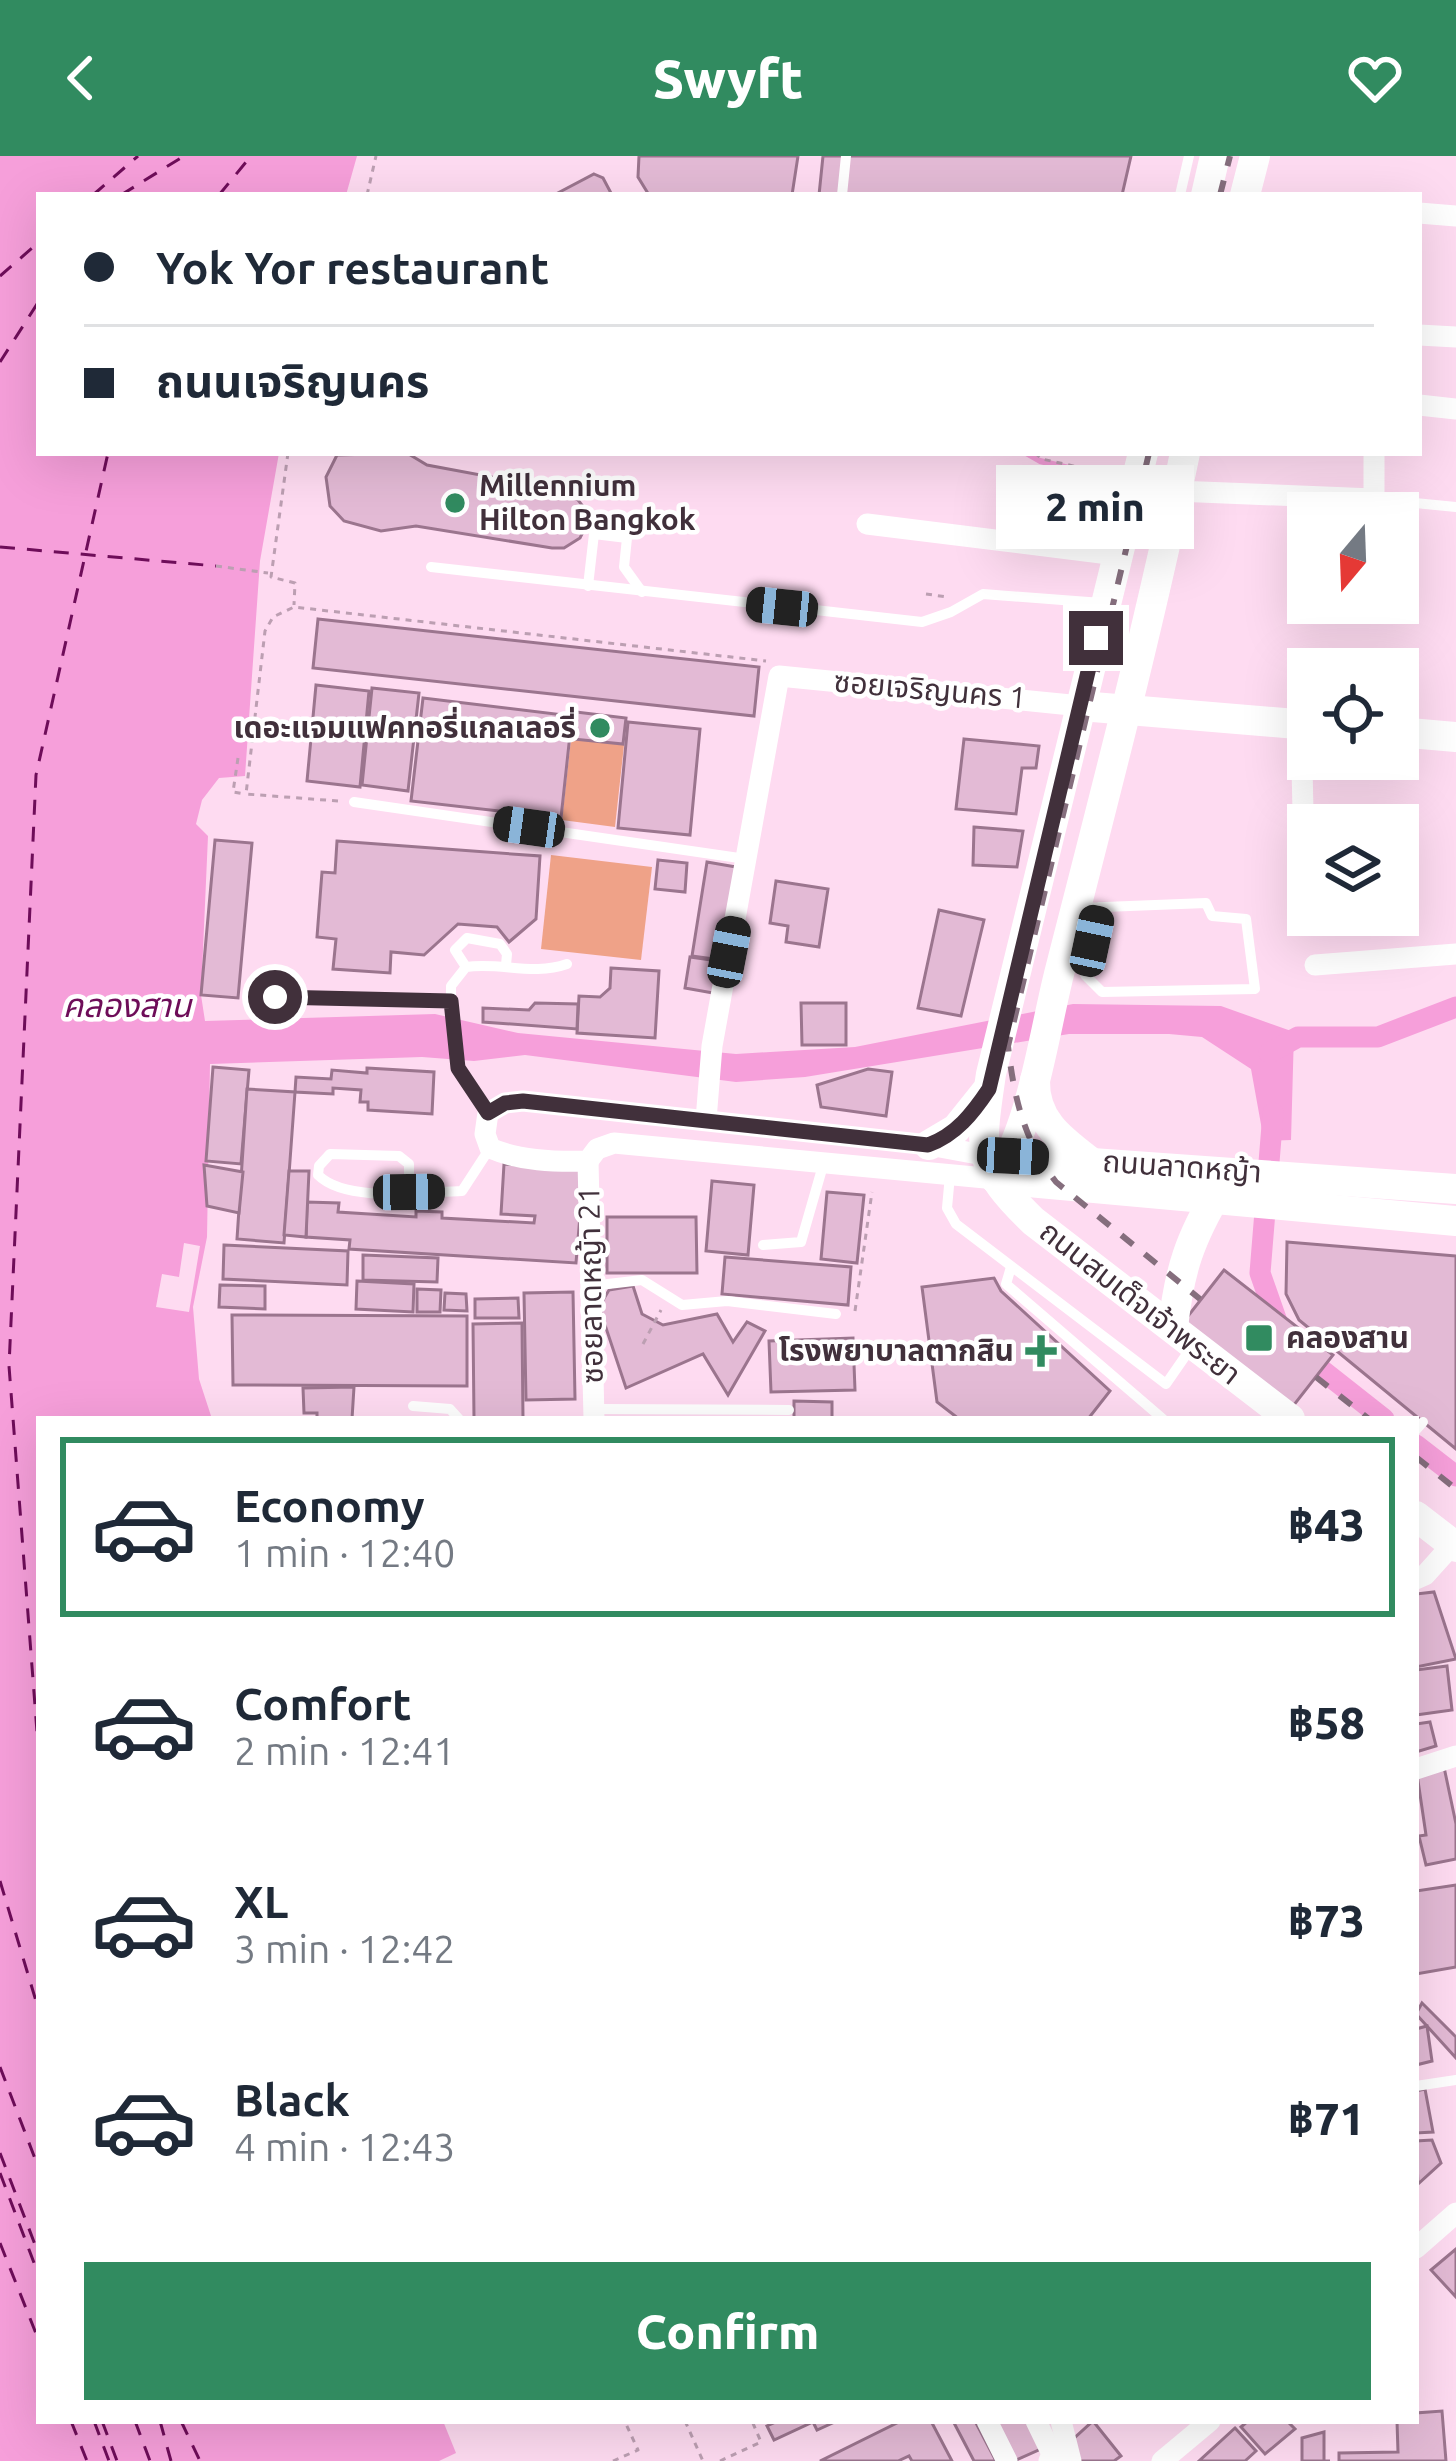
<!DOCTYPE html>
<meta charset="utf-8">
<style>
body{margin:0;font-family:Ubuntu,"Noto Sans Thai",sans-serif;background:#f2f2f3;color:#1f2937;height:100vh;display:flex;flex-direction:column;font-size:45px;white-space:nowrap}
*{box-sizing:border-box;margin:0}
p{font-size:39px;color:#747a83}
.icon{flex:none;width:66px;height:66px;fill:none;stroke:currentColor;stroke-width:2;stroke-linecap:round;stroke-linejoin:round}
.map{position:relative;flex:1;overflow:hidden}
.details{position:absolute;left:36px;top:1260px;width:1383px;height:1008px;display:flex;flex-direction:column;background:#fff;border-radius:0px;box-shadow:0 12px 48px #0002}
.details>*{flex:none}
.top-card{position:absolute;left:36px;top:36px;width:1386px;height:264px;border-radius:0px;box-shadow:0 12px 48px #0002;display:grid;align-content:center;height:264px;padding:0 48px;background:#fff}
.needle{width:78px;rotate:199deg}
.tools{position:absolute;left:1287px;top:336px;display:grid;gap:24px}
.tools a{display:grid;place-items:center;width:132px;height:132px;border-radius:0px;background:#fff;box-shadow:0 12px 48px #0002;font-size:60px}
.end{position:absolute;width:54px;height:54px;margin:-27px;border:15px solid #41303b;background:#fff;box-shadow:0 0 0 6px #fff}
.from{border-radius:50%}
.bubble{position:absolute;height:84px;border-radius:0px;background:#fff;box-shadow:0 12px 48px #0002;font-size:39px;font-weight:800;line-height:84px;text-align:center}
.car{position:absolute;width:36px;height:72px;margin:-36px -18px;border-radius:15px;box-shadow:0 0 9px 3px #0007;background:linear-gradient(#222 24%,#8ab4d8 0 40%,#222 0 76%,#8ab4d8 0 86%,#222 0)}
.top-card b{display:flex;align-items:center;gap:42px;height:114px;font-size:45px}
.top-card b+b{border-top:3px solid #e0e1e3}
.top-card i{width:30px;height:30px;background:#1f2937}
ul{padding:21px 0 0;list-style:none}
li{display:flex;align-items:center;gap:36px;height:180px;margin:0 24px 18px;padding:0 24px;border:6px solid transparent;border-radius:0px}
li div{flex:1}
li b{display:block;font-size:45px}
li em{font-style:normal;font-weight:800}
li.current{border-color:#318b60}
li>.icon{width:108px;height:108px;stroke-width:1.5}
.action{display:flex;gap:24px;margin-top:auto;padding:24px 48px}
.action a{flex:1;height:138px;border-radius:0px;background:#318b60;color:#fff;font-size:48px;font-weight:800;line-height:138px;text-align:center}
header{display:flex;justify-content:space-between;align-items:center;height:156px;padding:0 48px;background:#318b60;color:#fff;font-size:54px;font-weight:800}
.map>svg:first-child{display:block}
</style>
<header><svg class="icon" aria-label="back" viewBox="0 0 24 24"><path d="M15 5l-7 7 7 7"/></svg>Swyft<svg class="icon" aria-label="heart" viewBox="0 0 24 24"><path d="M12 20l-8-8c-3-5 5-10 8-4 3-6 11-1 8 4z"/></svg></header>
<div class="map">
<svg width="1456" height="2305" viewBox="0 0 1456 2305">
<rect width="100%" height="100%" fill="#fedbf1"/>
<!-- green -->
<g fill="#efa288">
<polygon points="571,583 624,589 615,671 562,664"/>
<polygon points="551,699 652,711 641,804 541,793"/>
</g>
<!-- water -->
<polygon fill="#f69fda" points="0,0 357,0 346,39 39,39 39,297 279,297 260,405 245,620 219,622 202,644 196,668 208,680 201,839 205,865 435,858 518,877 736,898 855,891 1073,848 1221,850 1294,876 1291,984 1264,985 1251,913 1202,881 1169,878 1069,878 805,921 736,926 525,899 474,905 422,901 210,908 207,1081 193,1151 199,1223 212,1263 39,1263 39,2265 443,2265 456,2297 439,2305 0,2305"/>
<!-- pier -->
<polygon fill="#fedbf1" points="184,1087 200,1090 189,1156 156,1151 162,1118 179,1121"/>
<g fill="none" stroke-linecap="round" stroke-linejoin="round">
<!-- stream -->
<polyline stroke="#f69fda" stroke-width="6" points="1026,297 1040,305 1114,323"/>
<!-- canal -->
<g stroke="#f69fda" stroke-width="21">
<polyline points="1269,897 1298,881 1378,881 1456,851"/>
<polyline points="1273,957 1260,1117 1280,1174"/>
<polyline points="1299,1196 1384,1263"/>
<polyline points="1416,1289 1456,1320"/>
</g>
<!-- ferry -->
<g stroke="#6e0d59" stroke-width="3" stroke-dasharray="15 12" stroke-linecap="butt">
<polyline points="93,39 138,0"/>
<polyline points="121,39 184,0"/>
<polyline points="219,39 251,0"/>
<polyline points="0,120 39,86"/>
<polyline points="0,206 39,145"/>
<polyline points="0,391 216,410"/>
<polyline points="39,1602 9,1210 36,619 108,297"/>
<polyline points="0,1725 39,1855"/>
<polyline points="0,1911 39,2013"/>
<polyline points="0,1997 39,2099"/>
<polyline points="0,2017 39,2120"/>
<polyline points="0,2087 39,2185"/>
<polyline points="71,2265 87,2305"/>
<polyline points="94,2265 109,2305"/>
<polyline points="102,2265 117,2305"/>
<polyline points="135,2265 150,2305"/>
<polyline points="160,2265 171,2305"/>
<polyline points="181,2265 200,2305"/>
</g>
</g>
<!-- building -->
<g fill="#e3bad5" stroke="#9b758e" stroke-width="3">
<polygon points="639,0 798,0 792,39 649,39 638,21"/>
<polygon points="823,0 1131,0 1122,39 819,39"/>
<polygon points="594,18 603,22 612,39 554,39"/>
<polygon points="407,297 427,309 572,336 585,353 587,368 580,382 564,392 552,392 416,370 381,375 344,365 330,350 326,321 337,299"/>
<polygon points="318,463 759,511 754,560 313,512"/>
<polygon points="316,529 369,535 360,631 307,625"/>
<polygon points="372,532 419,537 408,635 362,629"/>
<polygon points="423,542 572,560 561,662 411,645"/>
<polygon points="576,556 626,562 623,588 573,583"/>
<polygon points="628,566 700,573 690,679 618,672"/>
<polygon points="964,583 1039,590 1036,612 1022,612 1016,658 956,653"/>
<polygon points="974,671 1023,675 1017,711 973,709"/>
<polygon points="215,684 252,687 238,842 201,839"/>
<polygon points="337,685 540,700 536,763 509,786 497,771 458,768 424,799 391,796 390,817 333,813 336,783 317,781 322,716 335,717"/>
<polygon points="658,704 687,707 685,736 655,733"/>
<polygon points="707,706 736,711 721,804 692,800"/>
<polygon points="776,725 828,733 819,791 786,786 788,770 770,767"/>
<polygon points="939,754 984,764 961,860 918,852"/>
<polygon points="690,801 718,805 713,837 685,832"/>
<polygon points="611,812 659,815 655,882 577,877 579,840 600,841 610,832"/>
<polygon points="535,847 578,848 577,873 483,866 483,852 529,854"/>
<polygon points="801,847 846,847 846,889 802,889"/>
<polygon points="213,911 249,914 241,1008 206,1005"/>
<polygon points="367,912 434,916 432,958 368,954 368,946 360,946 361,934 333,932 333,938 295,936 296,921 331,923 332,914 367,917"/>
<polygon points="868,913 892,916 886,960 821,951 817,929"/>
<polygon points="247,933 295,936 284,1087 237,1083"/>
<polygon points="504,1008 584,1013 576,1107 349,1093 350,1084 306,1081 307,1046 339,1047 338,1056 416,1061 416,1055 442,1056 442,1062 534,1067 535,1060 501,1058"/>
<polygon points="204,1009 243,1016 239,1057 207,1050"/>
<polygon points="289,1015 309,1015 306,1081 284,1079"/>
<polygon points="712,1025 754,1029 748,1099 706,1095"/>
<polygon points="827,1036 864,1039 857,1107 821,1103"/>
<polygon points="607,1061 696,1061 697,1117 607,1117"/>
<polygon points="1287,1086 1456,1100 1456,1293 1299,1164 1286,1138"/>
<polygon points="224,1089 348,1095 347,1129 223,1123"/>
<polygon points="363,1099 438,1102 437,1126 363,1124"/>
<polygon points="725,1101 851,1111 848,1149 722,1138"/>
<polygon points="1224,1114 1333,1199 1290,1254 1181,1169"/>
<polygon points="994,1122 1001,1135 1110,1235 1088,1263 959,1263 937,1246 922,1131"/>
<polygon points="357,1125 414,1128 413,1156 356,1153"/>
<polygon points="220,1129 265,1130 265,1153 219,1151"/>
<polygon points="633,1130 642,1158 663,1169 717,1158 733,1186 747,1166 765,1175 728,1239 703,1198 626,1232 599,1151 609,1134"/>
<polygon points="417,1133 441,1134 440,1156 417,1156"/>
<polygon points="573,1136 575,1243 526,1244 524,1137"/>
<polygon points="445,1137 466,1138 467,1155 444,1154"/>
<polygon points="518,1142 519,1162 475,1162 475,1143"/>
<polygon points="232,1159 467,1160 467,1230 233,1229"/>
<polygon points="522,1167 523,1263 474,1263 473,1168"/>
<polygon points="853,1182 855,1234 771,1236 769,1185"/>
<polygon points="354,1231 352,1263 317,1263 317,1257 304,1257 303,1232"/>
<polygon points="794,1245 832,1246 832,1263 794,1262"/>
<polygon points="1434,1436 1456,1503 1416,1511 1416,1438"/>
<polygon points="1447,1510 1452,1554 1416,1559 1416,1514"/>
<polygon points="1430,1566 1436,1590 1416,1596 1416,1568"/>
<polygon points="1444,1611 1456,1668 1456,1703 1426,1709 1419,1680 1426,1679 1417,1618"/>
<polygon points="1456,1729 1456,1811 1416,1818 1416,1735"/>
<polygon points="1422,1847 1456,1881 1456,1902 1416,1858"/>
<polygon points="1427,1870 1432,1905 1416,1909 1416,1873"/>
<polygon points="1425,1933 1433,1976 1416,1977 1416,1935"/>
<polygon points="1432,1984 1441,2007 1418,2028 1416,1985"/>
<polygon points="1456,2093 1456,2141 1431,2114"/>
<polygon points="1442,2255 1446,2305 1339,2305 1339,2297 1398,2296 1397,2265 1416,2265 1416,2257"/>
<polygon points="778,2265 837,2265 817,2274 813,2266 774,2284 767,2270"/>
<polygon points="901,2265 931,2265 952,2305 912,2305 909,2300 898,2305 820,2305"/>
<polygon points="953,2265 975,2265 996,2305 974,2305"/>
<polygon points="994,2265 1029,2265 1043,2292 1014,2305"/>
<polygon points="1093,2265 1121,2300 1114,2305 1078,2305 1070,2286"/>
<polygon points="1248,2265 1287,2265 1295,2273 1265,2298 1241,2271"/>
<polygon points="1235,2272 1256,2295 1245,2305 1199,2305"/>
<polygon points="1324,2276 1324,2305 1330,2305 1302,2305 1302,2282"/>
</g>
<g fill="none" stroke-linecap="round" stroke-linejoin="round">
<!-- path -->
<g stroke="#bc9fb2" stroke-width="3" stroke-dasharray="6 6" stroke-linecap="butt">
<polyline points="367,39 376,0"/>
<polyline points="288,297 271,421 295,427 294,449"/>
<polyline points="1035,297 1042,303 1114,319"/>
<polyline points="216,410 268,417"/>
<polyline points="926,438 947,441"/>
<polyline points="238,602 233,636 245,638"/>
<polyline points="338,645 246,638 265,475 273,461 294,451 766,505"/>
<polyline points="855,1155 872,1036"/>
<polyline points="643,1188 661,1154"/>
<polyline points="685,2265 703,2305"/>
<polyline points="613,2305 638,2294 626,2268 633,2265"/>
<polyline points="720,2305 761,2286 752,2265"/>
</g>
<!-- lane -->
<g stroke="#fff" stroke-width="10">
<polyline points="842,39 846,0"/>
<polyline points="1180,39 1189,0"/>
<polyline points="1374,343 1456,351"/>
<polyline points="431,411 922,466 951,456 983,438 1102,447"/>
<polyline points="588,430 594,378 627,382 624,411 642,436"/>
<polyline points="354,646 746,703"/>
<polyline points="1079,752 1206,747 1212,760 1246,763 1255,833 1102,836 1085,819 1099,751"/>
<polyline points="466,811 455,794 467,782 500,788 507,798 506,809"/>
<polyline points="275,841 451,845 458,912 487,956"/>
<path d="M451,845V830L466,811C501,806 533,820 567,808"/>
<polyline points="950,1019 947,1052 956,1068 1166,1228 1193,1189"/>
<path d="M409,1036V1008L399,1000L330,998L319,1010L318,1019C346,1047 422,1036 462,1035L490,992"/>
<polyline points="763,1089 801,1086 824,1006"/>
<polyline points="1011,1111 1006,1128 1163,1263"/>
<polyline points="591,1130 642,1124 682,1149 727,1145 836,1158"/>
<polyline points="413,1250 450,1253 459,1263"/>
<polyline points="594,1253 789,1254"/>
<polyline points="1416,1274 1423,1266"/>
<polyline points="1416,1930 1456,1924"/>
</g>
<!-- street -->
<g stroke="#fff" stroke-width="21">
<polyline points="1419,57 1456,60"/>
<polyline points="1419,179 1456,181"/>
<polyline points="1419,249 1456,253"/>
<polyline points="1176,335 1374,343 1374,297"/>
<polyline points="867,368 1117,399"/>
<polyline points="1301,569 1305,740"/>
<polyline points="1315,809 1456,798"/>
<polyline points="706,964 712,890 779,520 1081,550"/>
<path d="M983,999L929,989L523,945L505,947L488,957L485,978L490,992C519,1005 556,1006 588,1005L597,993L614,987L996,1023"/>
<polyline points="588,1005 594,1263"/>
<polyline points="1416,1423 1425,1419 1452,1389"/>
<polyline points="1416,1613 1456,1600"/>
<polyline points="1416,2092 1456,2057"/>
<polyline points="987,2265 1007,2305"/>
<polyline points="1036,2265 1052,2298 1049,2305"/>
<polyline points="1061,2265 1071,2305"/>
<polyline points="1162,2305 1210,2265"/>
</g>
<!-- secondary -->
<g stroke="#fff" stroke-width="30">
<polyline points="1206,39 1215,0"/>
<polyline points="1245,39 1255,0"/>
<path d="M1143,297L991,918C980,994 975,1009 1033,1065L1290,1263"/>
<polyline points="1081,550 1308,569"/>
<polyline points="1398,576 1456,581"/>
<path d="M1035,924C1034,963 1059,982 1088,1004"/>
<polyline points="929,989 956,973 988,933"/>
<polyline points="995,1000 1456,1033"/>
<path d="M996,1023C1032,973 1044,876 1060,814C1104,642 1149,471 1185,297"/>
<polyline points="996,1023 1456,1065"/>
<path d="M1173,1172C1179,1114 1190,1082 1220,1032"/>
<polyline points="1416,1360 1456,1391"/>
</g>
<!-- rail -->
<g stroke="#856e7d" stroke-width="6" stroke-dasharray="15 15" stroke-linecap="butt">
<polyline points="1220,39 1230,0"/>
<path d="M1149,297L1008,890C1014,942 1024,985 1056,1026L1200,1143"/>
<polyline points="1316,1221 1369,1263"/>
<polyline points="1416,1301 1456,1333"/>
</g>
</g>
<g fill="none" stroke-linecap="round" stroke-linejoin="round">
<!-- route -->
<path stroke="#41303b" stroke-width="15" d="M275,841L451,845L458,912L488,957L505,947L523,945L928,989C956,979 973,957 989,933L1096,482"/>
</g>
<!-- markers -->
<g fill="#318b60" stroke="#fff" stroke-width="4.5">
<circle cx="455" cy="347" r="12"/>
<circle cx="600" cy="572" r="12"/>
<rect x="1244" y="1167" width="30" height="30" rx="6"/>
<path d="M1035 1177h12v12h12v12h-12v12h-12v-12h-12v-12h12z"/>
</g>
<g text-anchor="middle" stroke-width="9" stroke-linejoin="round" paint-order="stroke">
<!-- poi labels -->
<g font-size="30" font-weight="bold" fill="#41303b" stroke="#fff" text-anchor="start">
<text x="479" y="340">Millennium<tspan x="479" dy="34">Hilton Bangkok</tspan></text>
<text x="576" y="582" text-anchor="end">เดอะแจมแฟคทอรี่แกลเลอรี่</text>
<text x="1286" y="1192">คลองสาน</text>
<text x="1014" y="1205" text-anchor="end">โรงพยาบาลตากสิน</text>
</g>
<!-- street labels -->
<g font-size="30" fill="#41303b" stroke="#fff">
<text transform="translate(930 534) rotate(5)" y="10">ซอยเจริญนคร 1</text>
<text transform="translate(1182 1011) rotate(4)" y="10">ถนนลาดหญ้า</text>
<text transform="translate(591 1129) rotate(-91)" y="10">ซอยลาดหญ้า 21</text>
<text transform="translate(1140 1147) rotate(38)" y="10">ถนนสมเด็จเจ้าพระยา</text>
</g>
<!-- water labels -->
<g font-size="33" font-style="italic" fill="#6e0d59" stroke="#fff">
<text x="127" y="861">คลองสาน</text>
</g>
</g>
</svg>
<div class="tools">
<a><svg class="needle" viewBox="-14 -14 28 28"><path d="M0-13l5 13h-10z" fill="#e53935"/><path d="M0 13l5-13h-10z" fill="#747a83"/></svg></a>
<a><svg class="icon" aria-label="locate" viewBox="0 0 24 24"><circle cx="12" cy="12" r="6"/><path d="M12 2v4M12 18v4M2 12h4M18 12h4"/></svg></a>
<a><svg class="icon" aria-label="layers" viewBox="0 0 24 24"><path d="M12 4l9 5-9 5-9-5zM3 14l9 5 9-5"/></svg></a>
</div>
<i class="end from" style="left:275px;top:841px"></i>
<i class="end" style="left:1096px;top:482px"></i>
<div class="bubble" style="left:996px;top:309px;width:198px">2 min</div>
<i class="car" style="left:782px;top:451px;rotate:276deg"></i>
<i class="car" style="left:529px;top:671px;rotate:278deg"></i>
<i class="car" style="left:1092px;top:785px;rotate:12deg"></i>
<i class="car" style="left:729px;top:796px;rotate:11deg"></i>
<i class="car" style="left:1013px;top:1000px;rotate:93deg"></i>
<i class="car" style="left:409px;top:1036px;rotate:89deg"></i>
<div class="top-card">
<b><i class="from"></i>Yok Yor restaurant</b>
<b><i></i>ถนนเจริญนคร</b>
</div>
<section class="details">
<ul>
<li class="current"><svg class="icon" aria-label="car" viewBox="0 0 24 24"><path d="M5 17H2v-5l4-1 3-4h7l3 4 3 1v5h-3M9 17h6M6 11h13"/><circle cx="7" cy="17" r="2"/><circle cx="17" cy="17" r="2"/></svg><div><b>Economy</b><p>1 min · 12:40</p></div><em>฿43</em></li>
<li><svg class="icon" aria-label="car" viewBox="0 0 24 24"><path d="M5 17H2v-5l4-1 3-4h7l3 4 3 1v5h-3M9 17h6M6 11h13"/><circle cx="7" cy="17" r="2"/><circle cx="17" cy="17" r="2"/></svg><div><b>Comfort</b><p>2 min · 12:41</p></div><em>฿58</em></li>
<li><svg class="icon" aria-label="car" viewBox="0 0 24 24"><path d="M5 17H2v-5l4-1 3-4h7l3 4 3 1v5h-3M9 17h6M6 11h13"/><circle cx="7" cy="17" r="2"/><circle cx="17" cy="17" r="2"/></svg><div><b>XL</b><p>3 min · 12:42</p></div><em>฿73</em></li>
<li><svg class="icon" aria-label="car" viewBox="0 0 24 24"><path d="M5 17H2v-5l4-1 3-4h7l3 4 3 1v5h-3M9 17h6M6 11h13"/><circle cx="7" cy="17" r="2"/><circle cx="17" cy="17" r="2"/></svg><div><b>Black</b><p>4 min · 12:43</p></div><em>฿71</em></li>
</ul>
<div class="action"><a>Confirm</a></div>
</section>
</div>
